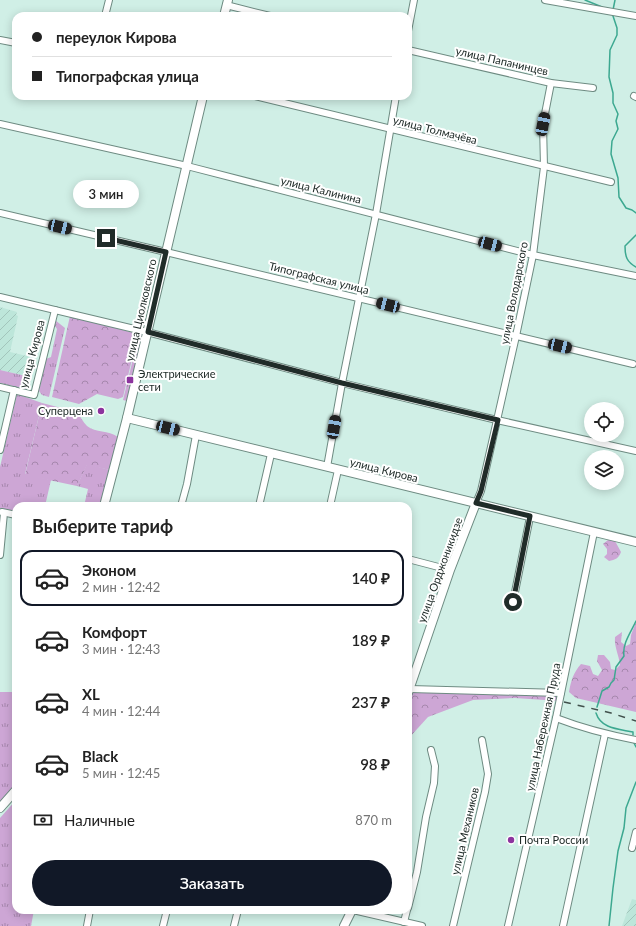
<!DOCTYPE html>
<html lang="ru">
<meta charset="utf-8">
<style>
body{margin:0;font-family:Lato,sans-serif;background:#f2f2f2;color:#222;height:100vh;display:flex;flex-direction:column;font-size:15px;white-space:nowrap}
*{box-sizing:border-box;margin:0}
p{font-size:13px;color:#767676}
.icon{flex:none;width:22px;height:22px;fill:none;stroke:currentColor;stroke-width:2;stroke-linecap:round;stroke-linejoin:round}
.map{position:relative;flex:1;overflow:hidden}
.side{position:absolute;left:12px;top:502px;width:400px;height:412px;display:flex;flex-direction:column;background:#fff;border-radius:12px;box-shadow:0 2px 10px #0003}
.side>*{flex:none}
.hud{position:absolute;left:12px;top:12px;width:400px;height:88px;border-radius:12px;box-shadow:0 2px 10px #0003;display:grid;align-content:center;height:88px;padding:0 20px;background:#fff}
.buttons{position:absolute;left:584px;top:402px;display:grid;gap:8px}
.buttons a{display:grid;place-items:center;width:40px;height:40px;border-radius:50%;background:#fff;box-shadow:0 2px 10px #0003;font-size:20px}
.end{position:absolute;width:18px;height:18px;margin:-9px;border:5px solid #202c29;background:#fff;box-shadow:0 0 0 2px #fff}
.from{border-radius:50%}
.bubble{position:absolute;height:28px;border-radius:14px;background:#fff;box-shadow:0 2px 10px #0003;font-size:13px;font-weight:600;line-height:28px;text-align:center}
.car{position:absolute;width:12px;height:24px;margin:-12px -6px;border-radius:5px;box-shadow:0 0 3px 1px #0007;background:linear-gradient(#222 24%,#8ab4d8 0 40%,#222 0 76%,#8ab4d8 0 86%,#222 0)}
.hud b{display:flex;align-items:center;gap:14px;height:38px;font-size:15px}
.hud b+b{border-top:1px solid #e0e0e0}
.hud i{width:10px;height:10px;background:#222}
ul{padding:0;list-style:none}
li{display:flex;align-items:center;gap:12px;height:56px;margin:0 8px 6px;padding:0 12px;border:2px solid transparent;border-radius:12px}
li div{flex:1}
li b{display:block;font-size:15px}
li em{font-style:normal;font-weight:600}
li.current{border-color:#111827}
li>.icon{width:36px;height:36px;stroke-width:1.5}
h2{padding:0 20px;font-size:18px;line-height:48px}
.pay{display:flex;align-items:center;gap:10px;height:44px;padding:0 20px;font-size:15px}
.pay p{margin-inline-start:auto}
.cta{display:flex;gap:8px;margin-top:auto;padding:8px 20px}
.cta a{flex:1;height:46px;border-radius:24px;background:#111827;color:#fff;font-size:16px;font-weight:600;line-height:46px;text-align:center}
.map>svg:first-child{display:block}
</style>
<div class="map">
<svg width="636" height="926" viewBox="0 0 636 926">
<defs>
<pattern id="industrial-furrows" width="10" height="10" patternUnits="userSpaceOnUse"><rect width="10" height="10" fill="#bde6da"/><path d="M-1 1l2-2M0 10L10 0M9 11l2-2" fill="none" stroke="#a2c5bb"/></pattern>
<pattern id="grass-tufts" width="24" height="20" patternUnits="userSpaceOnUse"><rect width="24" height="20" fill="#cda6d5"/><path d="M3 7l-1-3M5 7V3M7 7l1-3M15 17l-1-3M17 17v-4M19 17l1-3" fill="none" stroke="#a687ad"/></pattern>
<pattern id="forest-crowns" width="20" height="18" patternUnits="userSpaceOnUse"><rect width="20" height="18" fill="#cda6d5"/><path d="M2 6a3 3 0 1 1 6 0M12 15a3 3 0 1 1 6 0" fill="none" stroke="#a687ad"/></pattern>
</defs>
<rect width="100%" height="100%" fill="#d0efe6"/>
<!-- industrial -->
<g fill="url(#industrial-furrows)">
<polygon points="0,307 17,312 16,315 18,316 10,352 31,357 27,374 26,376 0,370"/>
<polygon points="632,899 636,900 636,926 622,926"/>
</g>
<!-- grass -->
<g fill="url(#grass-tufts)">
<polygon points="55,320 65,328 49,397 42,395 39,391 46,359 51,357 57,329 55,326"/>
<polygon points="140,330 147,332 131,402 123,400"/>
<polygon points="31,357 32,358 26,389 0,383 0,370 26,376 28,374"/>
<polygon points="17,394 42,403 25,474 51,480 45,506 16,506 16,511 0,508 0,467"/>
<polygon points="87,464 110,470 100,506 84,506 88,489 77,486"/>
<polygon points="0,692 16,692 16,790 0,808"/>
<polygon points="16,800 16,910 34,910 31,926 0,926 0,818"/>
</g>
<!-- forest -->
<g fill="url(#forest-crowns)">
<polygon points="70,316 138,334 123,397 118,399 97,394 79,404 52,397"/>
<path d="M42,403L77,412C80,416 83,422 87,426C96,433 108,430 118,437L110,470L87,465L77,486L25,475Z"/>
<path d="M608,540L615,541L621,552C619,558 615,560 609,561L604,557L607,554V549L603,544Z"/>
<path d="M636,622V712L576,698L569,692C571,681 573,673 581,664L590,666L593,674L598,676L602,670L597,661L598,655H604L610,662L611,669L615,670L620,665C619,655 614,647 615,637L622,632L621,642L626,646L630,644L631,635Z"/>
<polygon points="410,689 561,693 559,701 515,698 473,700 428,717 408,739 408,693"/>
</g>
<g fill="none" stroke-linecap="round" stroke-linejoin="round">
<!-- stream -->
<g stroke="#3ca890" stroke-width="1.5">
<polyline points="585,0 602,7"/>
<polyline points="613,10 615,0"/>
<polyline points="612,13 617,28 617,35 610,50 609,77 613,93 613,103 618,114 616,121 618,129 612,141 611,154 618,178 619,197 626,208 632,210 636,213"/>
<path d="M636,235L625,246C625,257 627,262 636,267"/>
<path d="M597,707L602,691L609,687L611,683L614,680L616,667L624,656C622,644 631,632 636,621"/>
<path d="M596,713C601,729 619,729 633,732V735"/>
<polyline points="634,743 636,747"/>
<polyline points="609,926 613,888 618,851 624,828 626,808 636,782"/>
</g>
<defs>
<g id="minor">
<polyline points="545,0 636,16"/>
<polyline points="226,5 270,16"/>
<polyline points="105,16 109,0"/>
<polyline points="408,31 414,0"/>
<polyline points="0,40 16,43"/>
<polyline points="408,50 551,83 593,88"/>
<polyline points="255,96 611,182"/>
<polyline points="634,96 636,97"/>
<polyline points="0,124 187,166 533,255 636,276"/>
<polyline points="0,213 166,252 633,364"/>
<polyline points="0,297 147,332 342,383 497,420 636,451"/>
<polyline points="0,387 34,395 55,310"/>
<polyline points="0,450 14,390"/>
<polyline points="327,467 342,383 376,214 396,96"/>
<polyline points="476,503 481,491 516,336 533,255 544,167 543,124 551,83"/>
<polyline points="181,506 187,484 196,435"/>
<polyline points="259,506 271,454"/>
<polyline points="330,506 338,470"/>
<polyline points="2,512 16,515"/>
<polyline points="0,555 4,513"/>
<polyline points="408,559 450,570"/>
<polyline points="513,602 530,517"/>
<polyline points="410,689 561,693"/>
<path d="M556,718C582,728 609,735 636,740"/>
<polyline points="632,848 636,832"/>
<polyline points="408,908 417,872 426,817 434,783 435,766 431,750"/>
<polyline points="353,910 422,926"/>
<polyline points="404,922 407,910"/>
<polyline points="87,926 90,910"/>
<polyline points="163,926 167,910"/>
<polyline points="234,926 238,910"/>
<polyline points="453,926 485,792 488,774 482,740"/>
<polyline points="508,926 556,718 594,532"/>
<polyline points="563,926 605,734"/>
</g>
<g id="major">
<polyline points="224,16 228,0"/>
<polyline points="127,418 636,542"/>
<polyline points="104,506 127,418 203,96"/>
<polyline points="408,693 450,570 476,503"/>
<polyline points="0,808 16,790"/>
<polyline points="344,926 352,910"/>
</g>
</defs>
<!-- minor casing -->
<use href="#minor" stroke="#6e8b82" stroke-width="8"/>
<!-- major casing -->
<use href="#major" stroke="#6e8b82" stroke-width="10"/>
<!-- minor -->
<use href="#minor" stroke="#fff" stroke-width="6"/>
<!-- major -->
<use href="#major" stroke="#fff" stroke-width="8"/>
<!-- rail -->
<polyline stroke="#41504c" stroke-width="1.5" stroke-dasharray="7 7" stroke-linecap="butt" points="564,702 611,713 636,721"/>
</g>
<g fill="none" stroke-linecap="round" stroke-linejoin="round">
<!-- route -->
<polyline stroke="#202c29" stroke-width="5" points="106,238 166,252 148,332 342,383 498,420 481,491 476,503 530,516 513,602"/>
</g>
<!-- markers -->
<g fill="#8c339e" stroke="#fff" stroke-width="1.5">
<rect x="126" y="376" width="8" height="8" rx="2"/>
<circle cx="101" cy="411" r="4"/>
<circle cx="511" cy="840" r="4"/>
</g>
<g text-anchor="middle" stroke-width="4" stroke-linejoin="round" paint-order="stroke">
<!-- street labels -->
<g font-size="11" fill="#202c29" stroke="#fff">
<text transform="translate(502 61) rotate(13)" y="4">улица Папанинцев</text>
<text transform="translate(435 130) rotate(14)" y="4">улица Толмачёва</text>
<text transform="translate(321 190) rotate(14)" y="4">улица Калинина</text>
<text transform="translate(319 278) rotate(14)" y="4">Типографская улица</text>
<text transform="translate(514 293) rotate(-79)" y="4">улица Володарского</text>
<text transform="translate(141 310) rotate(-77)" y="4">улица Циолковского</text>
<text transform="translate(32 354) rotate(-75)" y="4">улица Кирова</text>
<text transform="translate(384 470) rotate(14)" y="4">улица Кирова</text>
<text transform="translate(440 570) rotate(-70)" y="4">улица Орджоникидзе</text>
<text transform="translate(543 727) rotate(-78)" y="4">улица Набережная Пруда</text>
<text transform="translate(465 831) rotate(-77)" y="4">улица Механиков</text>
</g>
<!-- poi labels -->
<g font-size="11" fill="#202c29" stroke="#fff" text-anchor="start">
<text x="138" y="378">Электрические<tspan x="138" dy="13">сети</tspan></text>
<text x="93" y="415" text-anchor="end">Суперцена</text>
<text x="519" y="844">Почта России</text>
</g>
</g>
</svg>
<div class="buttons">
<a><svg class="icon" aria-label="locate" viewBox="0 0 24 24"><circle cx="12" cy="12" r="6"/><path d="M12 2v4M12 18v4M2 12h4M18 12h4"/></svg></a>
<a><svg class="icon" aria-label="layers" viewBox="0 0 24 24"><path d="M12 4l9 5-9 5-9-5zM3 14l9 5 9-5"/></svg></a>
</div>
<i class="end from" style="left:513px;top:602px"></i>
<i class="end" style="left:106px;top:238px"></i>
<div class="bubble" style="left:73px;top:180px;width:66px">3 мин</div>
<i class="car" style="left:543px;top:124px;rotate:11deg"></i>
<i class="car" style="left:60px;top:227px;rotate:103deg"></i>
<i class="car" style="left:490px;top:244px;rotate:105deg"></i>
<i class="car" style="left:388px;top:305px;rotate:284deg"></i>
<i class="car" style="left:560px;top:346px;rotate:103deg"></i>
<i class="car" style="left:334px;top:427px;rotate:10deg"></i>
<i class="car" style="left:168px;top:428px;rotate:104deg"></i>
<div class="hud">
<b><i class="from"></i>переулок Кирова</b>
<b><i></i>Типографская улица</b>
</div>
<section class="side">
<h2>Выберите тариф</h2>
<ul>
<li class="current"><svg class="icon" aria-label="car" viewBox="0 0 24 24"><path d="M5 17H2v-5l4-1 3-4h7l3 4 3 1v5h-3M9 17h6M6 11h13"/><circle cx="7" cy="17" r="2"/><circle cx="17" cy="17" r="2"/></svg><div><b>Эконом</b><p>2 мин · 12:42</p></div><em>140 ₽</em></li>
<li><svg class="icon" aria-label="car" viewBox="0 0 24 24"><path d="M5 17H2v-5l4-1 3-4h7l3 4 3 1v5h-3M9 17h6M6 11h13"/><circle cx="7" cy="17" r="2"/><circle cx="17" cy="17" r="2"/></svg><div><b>Комфорт</b><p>3 мин · 12:43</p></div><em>189 ₽</em></li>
<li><svg class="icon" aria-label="car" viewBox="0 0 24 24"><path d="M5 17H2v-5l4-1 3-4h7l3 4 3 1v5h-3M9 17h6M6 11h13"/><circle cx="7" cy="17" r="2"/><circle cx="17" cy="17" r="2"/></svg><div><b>XL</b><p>4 мин · 12:44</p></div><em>237 ₽</em></li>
<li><svg class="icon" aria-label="car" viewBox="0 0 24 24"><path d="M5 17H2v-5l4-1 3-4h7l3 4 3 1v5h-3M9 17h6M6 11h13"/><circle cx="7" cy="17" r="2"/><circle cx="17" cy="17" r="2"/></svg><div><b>Black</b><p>5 мин · 12:45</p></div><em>98 ₽</em></li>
</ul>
<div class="pay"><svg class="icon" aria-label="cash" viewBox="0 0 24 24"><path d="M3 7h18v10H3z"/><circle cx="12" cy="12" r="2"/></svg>Наличные<p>870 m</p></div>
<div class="cta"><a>Заказать</a></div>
</section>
</div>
